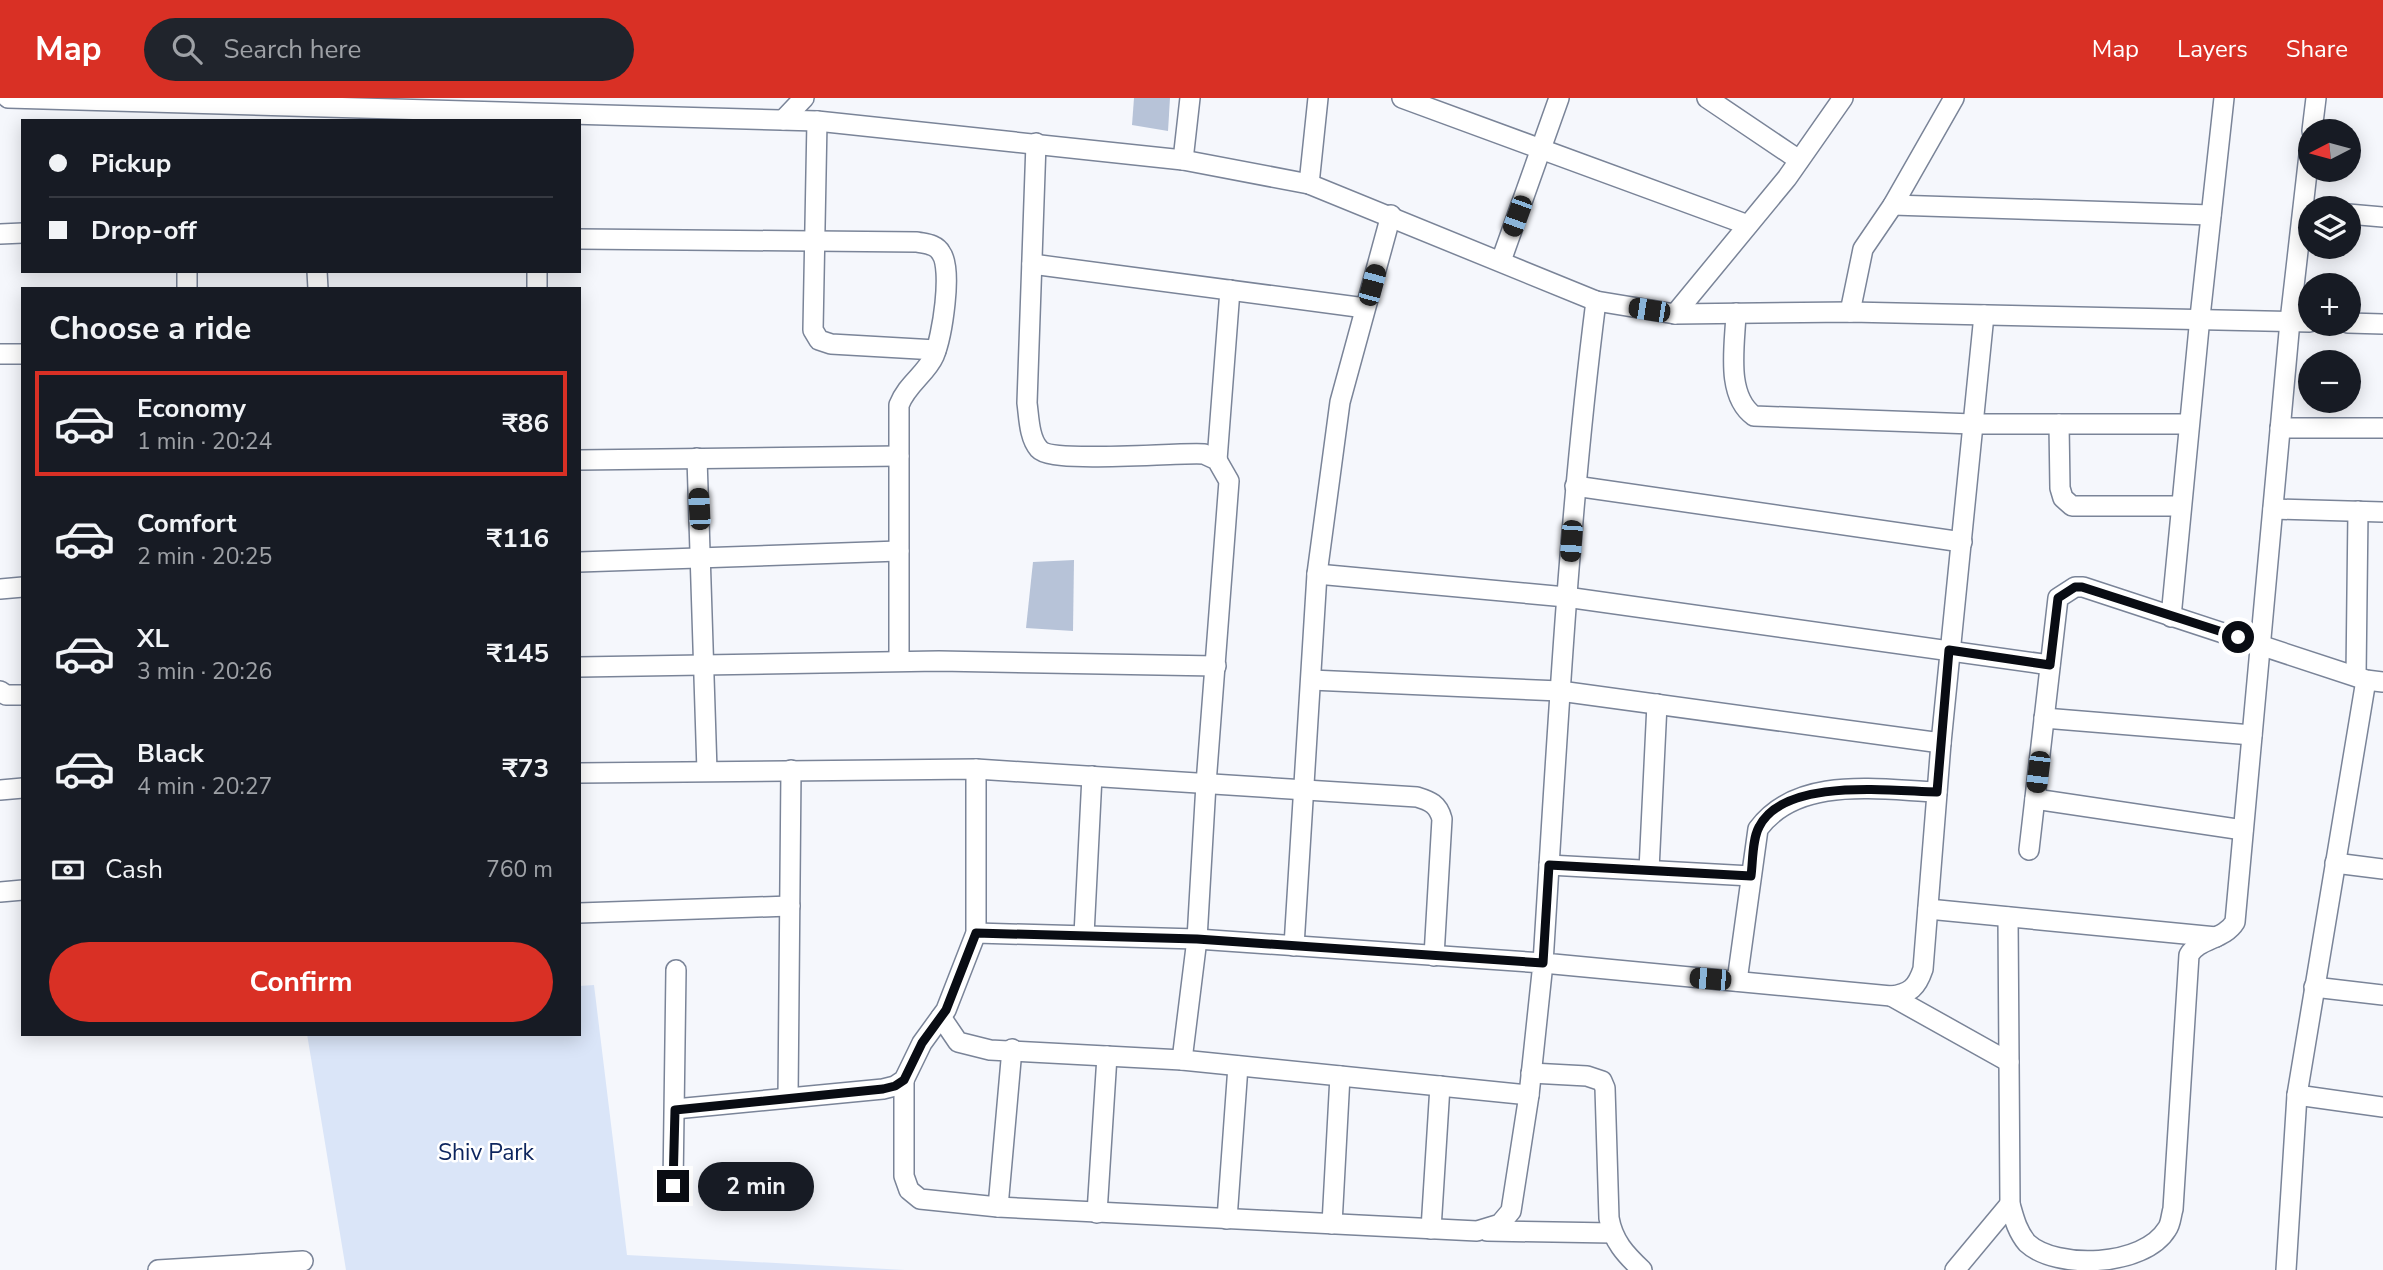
<!DOCTYPE html>
<meta charset="utf-8">
<style>
body{margin:0;font-family:"Nunito Sans",sans-serif;background:#20242c;color:#f1f3f6;height:100vh;display:flex;flex-direction:column;font-size:26px;white-space:nowrap}
*{box-sizing:border-box;margin:0}
p{font-size:23px;color:#9ea1a6}
.icon{flex:none;width:38px;height:38px;fill:none;stroke:currentColor;stroke-width:2;stroke-linecap:round;stroke-linejoin:round}
.map{position:relative;flex:1;overflow:hidden}
.details{position:absolute;left:21px;top:189px;width:560px;height:749px;display:flex;flex-direction:column;background:#171b24;border-radius:0px;box-shadow:0 4px 18px #0003}
.details>*{flex:none}
.top-card{position:absolute;left:21px;top:21px;width:560px;height:154px;border-radius:0px;box-shadow:0 4px 18px #0003;display:grid;align-content:center;height:154px;padding:0 28px;background:#171b24}
.needle{width:46px;rotate:264deg}
.controls{position:absolute;left:2298px;top:21px;display:grid;gap:14px}
.controls a{display:grid;place-items:center;width:63px;height:63px;border-radius:50%;background:#171b24;box-shadow:0 4px 18px #0003;font-size:35px}
.end{position:absolute;width:32px;height:32px;margin:-16px;border:9px solid #090c13;background:#fff;box-shadow:0 0 0 4px #fff}
.from{border-radius:50%}
.bubble{position:absolute;height:49px;border-radius:24px;background:#171b24;box-shadow:0 4px 18px #0003;font-size:23px;font-weight:700;line-height:49px;text-align:center}
.car{position:absolute;width:21px;height:42px;margin:-21px -10px;border-radius:9px;box-shadow:0 0 5px 2px #0007;background:linear-gradient(#222 24%,#8ab4d8 0 40%,#222 0 76%,#8ab4d8 0 86%,#222 0)}
.top-card b{display:flex;align-items:center;gap:24px;height:66px;font-size:26px}
.top-card b+b{border-top:2px solid #363941}
.top-card i{width:18px;height:18px;background:#f1f3f6}
ul{padding:0;list-style:none}
li{display:flex;align-items:center;gap:21px;height:105px;margin:0 14px 10px;padding:0 14px;border:4px solid transparent;border-radius:0px}
li div{flex:1}
li b{display:block;font-size:26px}
li em{font-style:normal;font-weight:700}
li.on{border-color:#d93025}
li>.icon{width:63px;height:63px;stroke-width:1.5}
h2{padding:0 28px;font-size:32px;line-height:84px}
.pay{display:flex;align-items:center;gap:18px;height:77px;padding:0 28px;font-size:26px}
.pay p{margin-inline-start:auto}
.primary-button{display:flex;gap:14px;margin-top:auto;padding:14px 28px}
.primary-button a{flex:1;height:80px;border-radius:42px;background:#d93025;color:#fff;font-size:28px;font-weight:700;line-height:80px;text-align:center}
header{display:flex;align-items:center;gap:42px;box-sizing:border-box;height:98px;padding:0 35px;background:#d93025;color:#fff}
header strong{font-size:33px}
nav{display:flex;gap:38px;margin-inline-start:auto;font-size:24px}
.search{width:490px;height:63px;background:#20242c;display:flex;align-items:center;gap:18px;box-sizing:border-box;padding:0 24px;border-radius:38px;color:#9ea1a6;font-size:26px}
.map>svg:first-child{display:block}
</style>
<header>
<strong>Map</strong>
<div class="search"><svg class="icon" aria-label="search" viewBox="0 0 24 24"><circle cx="10" cy="10" r="6"/><path d="M15 15l6 6"/></svg>Search here</div>
<nav><a>Map</a><a>Layers</a><a>Share</a></nav>
</header>
<div class="map">
<svg width="2383" height="1172" viewBox="0 0 2383 1172">
<rect width="100%" height="100%" fill="#f5f7fc"/>
<!-- green -->
<polygon fill="#dae5f8" points="594,887 627,1157 905,1172 346,1172 307,936 579,936 579,888"/>
<!-- building -->
<g fill="#b7c3d8">
<polygon points="1134,0 1170,0 1168,33 1132,27"/>
<polygon points="1074,462 1073,533 1026,530 1033,464"/>
</g>
<g fill="none" stroke-linecap="round" stroke-linejoin="round">
<defs>
<g id="minor">
<polyline points="8,0 817,23 1183,62 1309,86 1596,203 1675,216 1850,214 2310,224"/>
<polyline points="1402,0 1748,127"/>
<polyline points="1707,0 1799,62"/>
<polyline points="783,22 804,0"/>
<polyline points="817,23 813,232 819,242 831,246 936,252"/>
<polyline points="2312,33 2316,0"/>
<path d="M1036,45L1027,305C1029,319 1029,340 1039,351C1052,366 1176,354 1204,356L1217,362L1229,383L1206,686L1197,841L1182,962"/>
<polyline points="1183,62 1190,0"/>
<polyline points="1309,86 1318,0"/>
<polyline points="1893,107 2211,117"/>
<polyline points="2348,116 2383,119"/>
<polyline points="0,136 23,135"/>
<path d="M579,141L917,144C926,146 936,146 941,155C953,171 942,239 934,258C926,276 907,286 899,307V563"/>
<polyline points="1501,163 1559,0"/>
<polyline points="1032,166 1365,210"/>
<polyline points="187,173 187,191"/>
<polyline points="317,173 318,191"/>
<polyline points="537,191 537,173"/>
<path d="M1596,203C1568,423 1557,644 1543,865L1891,898C1910,896 1917,889 1923,871L1941,645"/>
<polyline points="1850,214 1863,151 1893,107 1954,0"/>
<path d="M1736,215C1735,247 1725,297 1754,318L1973,326H2189"/>
<polyline points="1675,216 1787,80 1843,0"/>
<polyline points="2348,225 2383,226"/>
<polyline points="0,256 23,256"/>
<polyline points="2059,326 2060,390 2063,400 2072,408 2181,408"/>
<polyline points="2280,330 2383,330"/>
<polyline points="697,360 707,673"/>
<polyline points="579,362 899,358"/>
<polyline points="1217,362 1230,192"/>
<polyline points="1575,388 1962,444"/>
<polyline points="2273,411 2383,414"/>
<polyline points="579,464 899,453"/>
<polyline points="1317,476 1566,499 2050,567"/>
<polyline points="0,491 23,489"/>
<polyline points="2171,519 2200,219 2224,0"/>
<polyline points="579,569 939,563 1216,568"/>
<polyline points="2356,578 2358,413"/>
<polyline points="1311,582 1560,593 1941,645 1984,217"/>
<polyline points="0,593 6,597 23,597"/>
<polyline points="2044,620 2252,637"/>
<path d="M579,675L976,671L1417,699C1430,703 1438,706 1442,721L1434,858"/>
<polyline points="0,692 23,690"/>
<polyline points="2035,701 2243,732"/>
<polyline points="2029,752 2058,500 2075,489 2083,489 2366,582 2383,584"/>
<polyline points="2335,765 2383,771"/>
<polyline points="1549,767 1751,778"/>
<polyline points="1649,772 1657,606"/>
<polyline points="0,794 23,792"/>
<polyline points="1928,811 2216,839"/>
<polyline points="579,815 790,808"/>
<path d="M2008,819L2010,1106C2014,1120 2017,1133 2027,1145C2056,1172 2144,1169 2167,1131C2171,1126 2171,1117 2173,1111L2189,857C2199,840 2224,842 2235,824L2290,223L2310,48"/>
<polyline points="1084,837 1092,678"/>
<polyline points="1294,848 1317,476 1340,304 1391,117"/>
<path d="M1737,883L1758,731C1798,677 1879,692 1937,694"/>
<polyline points="2314,889 2383,897"/>
<polyline points="1891,898 2009,964"/>
<polyline points="941,919 958,944 990,952 1182,962 1529,997"/>
<path d="M1531,975L1587,978L1602,983L1605,990L1609,1120C1613,1143 1625,1156 1642,1172"/>
<polyline points="904,982 904,1078 909,1092 920,1101 998,1109 1477,1133 1500,1126 1511,1113 1529,997 1543,865 1197,841 976,835"/>
<polyline points="2297,997 2383,1009"/>
<polyline points="788,1000 791,672"/>
<polyline points="675,1011 883,991 895,988 904,982 922,945 946,912 976,835 976,671"/>
<polyline points="673,1088 676,872"/>
<polyline points="998,1109 1012,951"/>
<polyline points="1097,1115 1107,958"/>
<polyline points="1227,1121 1238,968"/>
<polyline points="1332,1126 1340,978"/>
<polyline points="1431,1131 1440,988"/>
<polyline points="1487,1133 1612,1135"/>
<polyline points="158,1172 303,1163"/>
<polyline points="1955,1172 2010,1106"/>
<polyline points="2286,1172 2297,997 2366,582"/>
</g>
</defs>
<!-- minor casing -->
<use href="#minor" stroke="#7a8498" stroke-width="22"/>
<!-- minor -->
<use href="#minor" stroke="#fff" stroke-width="19"/>
</g>
<g fill="none" stroke-linecap="round" stroke-linejoin="round">
<!-- route -->
<path stroke="#090c13" stroke-width="9" d="M673,1088L675,1012L883,991L895,988L904,982L922,945L946,912L976,835L1197,841L1543,865L1549,767L1751,778C1753,763 1752,742 1759,729C1784,679 1891,693 1937,694L1949,552L2050,567L2058,500L2075,489H2082L2238,539"/>
</g>
<g text-anchor="middle" stroke-width="5" stroke-linejoin="round" paint-order="stroke">
<!-- park labels -->
<g font-size="23" fill="#0d255e" stroke="#fff">
<text x="486" y="1062">Shiv Park</text>
</g>
</g>
</svg>
<div class="controls">
<a><svg class="needle" viewBox="-14 -14 28 28"><path d="M0-13l5 13h-10z" fill="#e53935"/><path d="M0 13l5-13h-10z" fill="#9ea1a6"/></svg></a>
<a><svg class="icon" aria-label="layers" viewBox="0 0 24 24"><path d="M12 4l9 5-9 5-9-5zM3 14l9 5 9-5"/></svg></a>
<a>+</a>
<a>−</a>
</div>
<i class="end from" style="left:2238px;top:539px"></i>
<i class="end" style="left:673px;top:1088px"></i>
<div class="bubble" style="left:698px;top:1064px;width:116px">2 min</div>
<i class="car" style="left:1517px;top:118px;rotate:200deg"></i>
<i class="car" style="left:1372px;top:187px;rotate:15deg"></i>
<i class="car" style="left:1649px;top:212px;rotate:279deg"></i>
<i class="car" style="left:699px;top:411px;rotate:357deg"></i>
<i class="car" style="left:1571px;top:443px;rotate:184deg"></i>
<i class="car" style="left:2038px;top:674px;rotate:187deg"></i>
<i class="car" style="left:1710px;top:881px;rotate:275deg"></i>
<div class="top-card">
<b><i class="from"></i>Pickup</b>
<b><i></i>Drop-off</b>
</div>
<section class="details">
<h2>Choose a ride</h2>
<ul>
<li class="on"><svg class="icon" aria-label="car" viewBox="0 0 24 24"><path d="M5 17H2v-5l4-1 3-4h7l3 4 3 1v5h-3M9 17h6M6 11h13"/><circle cx="7" cy="17" r="2"/><circle cx="17" cy="17" r="2"/></svg><div><b>Economy</b><p>1 min · 20:24</p></div><em>₹86</em></li>
<li><svg class="icon" aria-label="car" viewBox="0 0 24 24"><path d="M5 17H2v-5l4-1 3-4h7l3 4 3 1v5h-3M9 17h6M6 11h13"/><circle cx="7" cy="17" r="2"/><circle cx="17" cy="17" r="2"/></svg><div><b>Comfort</b><p>2 min · 20:25</p></div><em>₹116</em></li>
<li><svg class="icon" aria-label="car" viewBox="0 0 24 24"><path d="M5 17H2v-5l4-1 3-4h7l3 4 3 1v5h-3M9 17h6M6 11h13"/><circle cx="7" cy="17" r="2"/><circle cx="17" cy="17" r="2"/></svg><div><b>XL</b><p>3 min · 20:26</p></div><em>₹145</em></li>
<li><svg class="icon" aria-label="car" viewBox="0 0 24 24"><path d="M5 17H2v-5l4-1 3-4h7l3 4 3 1v5h-3M9 17h6M6 11h13"/><circle cx="7" cy="17" r="2"/><circle cx="17" cy="17" r="2"/></svg><div><b>Black</b><p>4 min · 20:27</p></div><em>₹73</em></li>
</ul>
<div class="pay"><svg class="icon" aria-label="cash" viewBox="0 0 24 24"><path d="M3 7h18v10H3z"/><circle cx="12" cy="12" r="2"/></svg>Cash<p>760 m</p></div>
<div class="primary-button"><a>Confirm</a></div>
</section>
</div>
